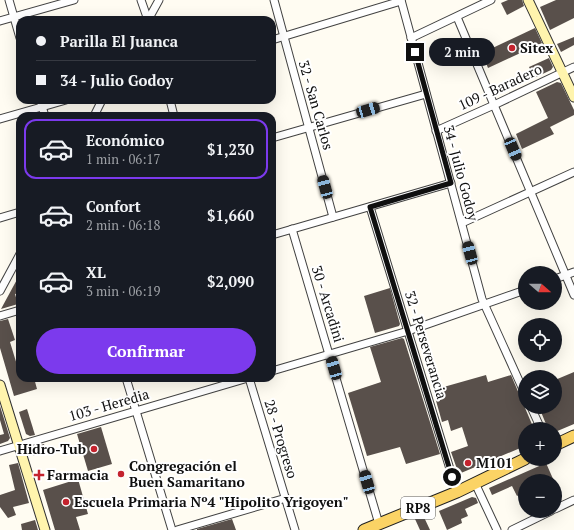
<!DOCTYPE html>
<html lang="es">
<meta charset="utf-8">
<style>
body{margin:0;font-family:"PT Serif",serif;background:#242831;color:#f1f3f6;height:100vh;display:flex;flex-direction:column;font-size:15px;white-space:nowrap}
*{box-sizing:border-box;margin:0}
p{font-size:13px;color:#9ea1a6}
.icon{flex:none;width:22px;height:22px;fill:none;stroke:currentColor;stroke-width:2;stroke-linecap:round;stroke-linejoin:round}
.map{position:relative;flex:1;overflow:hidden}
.side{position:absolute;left:16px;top:112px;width:260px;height:270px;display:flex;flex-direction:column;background:#171b24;border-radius:12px;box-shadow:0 4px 16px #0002}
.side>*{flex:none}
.top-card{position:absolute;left:16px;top:16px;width:260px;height:88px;border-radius:12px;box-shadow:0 4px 16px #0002;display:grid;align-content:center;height:88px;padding:0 20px;background:#171b24}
.needle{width:26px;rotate:110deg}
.tools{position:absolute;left:518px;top:266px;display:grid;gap:8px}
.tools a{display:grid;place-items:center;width:44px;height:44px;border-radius:50%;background:#171b24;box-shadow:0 4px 16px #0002;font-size:20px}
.end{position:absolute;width:18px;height:18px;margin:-9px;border:5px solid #0f0f0f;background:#fff;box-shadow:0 0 0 2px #fff}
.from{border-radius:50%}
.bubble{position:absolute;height:28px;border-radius:14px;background:#171b24;box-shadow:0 4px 16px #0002;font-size:13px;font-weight:700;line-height:28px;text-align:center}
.car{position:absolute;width:12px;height:24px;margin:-12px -6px;border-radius:5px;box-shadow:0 0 3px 1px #0007;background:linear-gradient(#222 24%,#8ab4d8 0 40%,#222 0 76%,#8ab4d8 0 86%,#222 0)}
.top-card b{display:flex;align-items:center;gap:14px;height:38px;font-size:15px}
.top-card b+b{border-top:1px solid #363941}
.top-card i{width:10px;height:10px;background:#f1f3f6}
ul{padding:7px 0 0;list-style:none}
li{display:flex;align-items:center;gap:12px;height:60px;margin:0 8px 6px;padding:0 12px;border:2px solid transparent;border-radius:12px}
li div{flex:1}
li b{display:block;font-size:15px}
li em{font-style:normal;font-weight:700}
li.active{border-color:#7c3aed}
li>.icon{width:36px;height:36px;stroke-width:1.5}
.action{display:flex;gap:8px;margin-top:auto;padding:8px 20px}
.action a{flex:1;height:46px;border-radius:24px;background:#7c3aed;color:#fff;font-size:16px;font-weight:700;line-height:46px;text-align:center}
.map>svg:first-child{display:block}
</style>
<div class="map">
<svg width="574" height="530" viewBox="0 0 574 530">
<rect width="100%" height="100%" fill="#fffcf2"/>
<!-- building -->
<g fill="#59504b">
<polygon points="508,0 522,0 524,6 507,15 501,3"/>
<polygon points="556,0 574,0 574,18 550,30 540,7"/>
<polygon points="535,28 542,43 488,68 482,53"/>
<polygon points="574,37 574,45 561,52 557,44"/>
<polygon points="549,58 553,67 551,70 534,78 529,67"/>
<polygon points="557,82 561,83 574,110 574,115 550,127 554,134 522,149 516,134 548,118 536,92"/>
<polygon points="20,274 20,293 15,294 18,304 1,309"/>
<polygon points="390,288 400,324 399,326 375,333 364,296"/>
<polygon points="8,319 15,340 10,342 17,365 20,364 20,378 34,378 37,389 14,396 0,348 0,321"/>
<polygon points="402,338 404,339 440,454 406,464 400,447 367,456 348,393 381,382 370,347"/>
<polygon points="574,372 574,424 555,432 555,429 548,429 539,407 555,407 555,380"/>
<polygon points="486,375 488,382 511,375 534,429 525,429 525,446 461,473 458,472 451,452 468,446 462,427 451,431 448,420 442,422 433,390"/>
<polygon points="0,406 10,438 8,441 0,444 0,435 4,434 0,420"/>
<polygon points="27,409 35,435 30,436 26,434 19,412"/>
<polygon points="101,427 112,464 88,471 77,434"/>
<polygon points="44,444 46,452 33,456 31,450 33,447"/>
<polygon points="18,463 29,503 13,507 16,515 8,518 0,507 0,495 15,490 9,465"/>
<polygon points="546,463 554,481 525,481 525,492 517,496 512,486 492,495 489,488"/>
<polygon points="78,479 88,514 76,517 80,530 55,530 43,490"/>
<polygon points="555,482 562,497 555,500"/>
<polygon points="472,497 476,498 478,503 465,509 468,516 461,519 462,523 447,530 439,511"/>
<polygon points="423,515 430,530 420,530 415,519"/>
<polygon points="232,519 236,530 197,530 197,529"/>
<polygon points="35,520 38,530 22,530 21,524"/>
</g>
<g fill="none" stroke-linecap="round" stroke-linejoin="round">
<defs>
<g id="street">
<polyline points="9,0 20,38"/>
<polyline points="141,0 148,20"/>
<polyline points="274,0 333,217"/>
<polyline points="401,0 482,299 525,394"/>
<polyline points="457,17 574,295"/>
<polyline points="148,20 159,0"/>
<polyline points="0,21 74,0"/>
<polyline points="411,38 491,0"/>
<polyline points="272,40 401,1"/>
<polyline points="40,100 45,116"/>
<polyline points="170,100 174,116"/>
<polyline points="94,116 102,100"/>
<polyline points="0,119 66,100"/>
<polyline points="436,131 494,105 574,67"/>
<polyline points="272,138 426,94"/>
<polyline points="370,207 457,492"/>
<polyline points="0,218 20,212"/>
<polyline points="462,223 574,172"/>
<polyline points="292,229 379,524"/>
<polyline points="272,235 451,183"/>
<polyline points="555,279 574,272"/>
<polyline points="0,291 20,254"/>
<polyline points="0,316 20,310"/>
<polyline points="272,371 408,331 525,290"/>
<polyline points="126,378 172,530"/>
<polyline points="249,378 295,530"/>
<polyline points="531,407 541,429"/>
<polyline points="0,451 248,378"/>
<polyline points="475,483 497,530"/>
<polyline points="555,509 574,500"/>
<polyline points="177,530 286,498"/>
<polyline points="512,530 551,511"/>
</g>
<g id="secondary">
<polyline points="528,0 574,97"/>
<polyline points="0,385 45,530"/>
</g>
<g id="primary">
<polyline points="555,445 574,436"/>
<polyline points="364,530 457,492 525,459"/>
</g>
</defs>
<!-- street casing -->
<use href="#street" stroke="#424242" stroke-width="9"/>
<!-- secondary casing -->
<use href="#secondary" stroke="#313131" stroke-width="11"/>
<!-- primary casing -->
<use href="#primary" stroke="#202020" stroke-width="13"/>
<!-- street -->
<use href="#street" stroke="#fff" stroke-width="7"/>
<!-- secondary -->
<use href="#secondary" stroke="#fff4ad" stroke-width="9"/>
<!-- primary -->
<use href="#primary" stroke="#fbd365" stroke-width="11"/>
</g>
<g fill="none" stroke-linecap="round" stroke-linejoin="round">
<!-- route -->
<polyline stroke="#0f0f0f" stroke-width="5" points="415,52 451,183 370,207 452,477"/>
</g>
<!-- markers -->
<g fill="#c4232e" stroke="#fff" stroke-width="1.5">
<circle cx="512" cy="48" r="4"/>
<circle cx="94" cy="449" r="4"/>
<circle cx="468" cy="463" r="4"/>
<circle cx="121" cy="474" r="4"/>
<path d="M37 469h4v4h4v4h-4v4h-4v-4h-4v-4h4z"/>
<circle cx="66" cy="502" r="4"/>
</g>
<g text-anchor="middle" stroke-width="4" stroke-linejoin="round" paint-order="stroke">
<!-- shield labels -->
<rect fill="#fff" stroke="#575757" stroke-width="1" x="401" y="497" width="34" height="22" rx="3"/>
<g font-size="13" font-weight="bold" fill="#0f0f0f">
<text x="418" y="513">RP8</text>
</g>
<!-- poi labels -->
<g font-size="14" font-weight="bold" fill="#0f0f0f" stroke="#fff" text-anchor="start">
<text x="520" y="53">Sitex</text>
<text x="86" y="454" text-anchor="end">Hidro-Tub</text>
<text x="476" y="468">M101</text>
<text x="129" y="471">Congregación el<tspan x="129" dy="16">Buen Samaritano</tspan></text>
<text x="47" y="480">Farmacia</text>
<text x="74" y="507">Escuela Primaria Nº4 "Hipolito Yrigoyen"</text>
</g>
<!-- street labels -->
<g font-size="14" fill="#0f0f0f" stroke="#fff">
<text transform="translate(500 87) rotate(-25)" y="5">109 - Baradero</text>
<text transform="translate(316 105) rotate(74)" y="5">32 - San Carlos</text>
<text transform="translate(461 173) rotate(75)" y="5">34 - Julio Godoy</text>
<text transform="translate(328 304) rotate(73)" y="5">30 - Arcadini</text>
<text transform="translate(426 345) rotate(73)" y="5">32 - Perseverancia</text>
<text transform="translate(109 405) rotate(-16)" y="5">103 - Heredia</text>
<text transform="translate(281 439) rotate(73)" y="5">28 - Progreso</text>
</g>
</g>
</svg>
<div class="tools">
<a><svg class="needle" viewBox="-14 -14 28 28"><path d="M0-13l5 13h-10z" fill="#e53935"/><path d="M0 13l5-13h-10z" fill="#9ea1a6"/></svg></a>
<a><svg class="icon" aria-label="locate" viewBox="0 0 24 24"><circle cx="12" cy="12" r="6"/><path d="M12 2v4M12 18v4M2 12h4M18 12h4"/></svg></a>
<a><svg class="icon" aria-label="layers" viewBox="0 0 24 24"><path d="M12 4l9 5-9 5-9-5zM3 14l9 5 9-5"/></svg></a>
<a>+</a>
<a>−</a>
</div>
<i class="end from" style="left:452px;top:477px"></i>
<i class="end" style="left:415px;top:52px"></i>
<div class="bubble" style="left:429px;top:38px;width:66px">2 min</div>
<i class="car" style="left:368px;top:110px;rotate:74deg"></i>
<i class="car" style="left:513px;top:149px;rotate:157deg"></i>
<i class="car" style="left:325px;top:187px;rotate:345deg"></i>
<i class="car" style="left:470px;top:253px;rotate:345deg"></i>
<i class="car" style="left:334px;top:368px;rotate:344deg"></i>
<i class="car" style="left:367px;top:482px;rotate:344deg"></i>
<div class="top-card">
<b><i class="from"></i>Parilla El Juanca</b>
<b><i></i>34 - Julio Godoy</b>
</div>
<section class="side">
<ul>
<li class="active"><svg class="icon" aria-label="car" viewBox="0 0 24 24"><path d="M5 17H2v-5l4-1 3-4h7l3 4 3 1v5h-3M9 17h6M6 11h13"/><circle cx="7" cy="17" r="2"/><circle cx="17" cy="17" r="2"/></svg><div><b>Económico</b><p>1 min · 06:17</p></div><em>$1,230</em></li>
<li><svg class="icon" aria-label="car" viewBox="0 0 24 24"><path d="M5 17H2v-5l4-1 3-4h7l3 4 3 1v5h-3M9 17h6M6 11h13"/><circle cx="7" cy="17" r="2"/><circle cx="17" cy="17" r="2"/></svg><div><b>Confort</b><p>2 min · 06:18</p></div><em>$1,660</em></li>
<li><svg class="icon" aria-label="car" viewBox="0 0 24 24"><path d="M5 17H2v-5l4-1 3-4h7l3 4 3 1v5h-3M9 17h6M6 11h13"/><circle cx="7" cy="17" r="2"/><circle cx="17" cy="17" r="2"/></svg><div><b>XL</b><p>3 min · 06:19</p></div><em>$2,090</em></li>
</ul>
<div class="action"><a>Confirmar</a></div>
</section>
</div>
